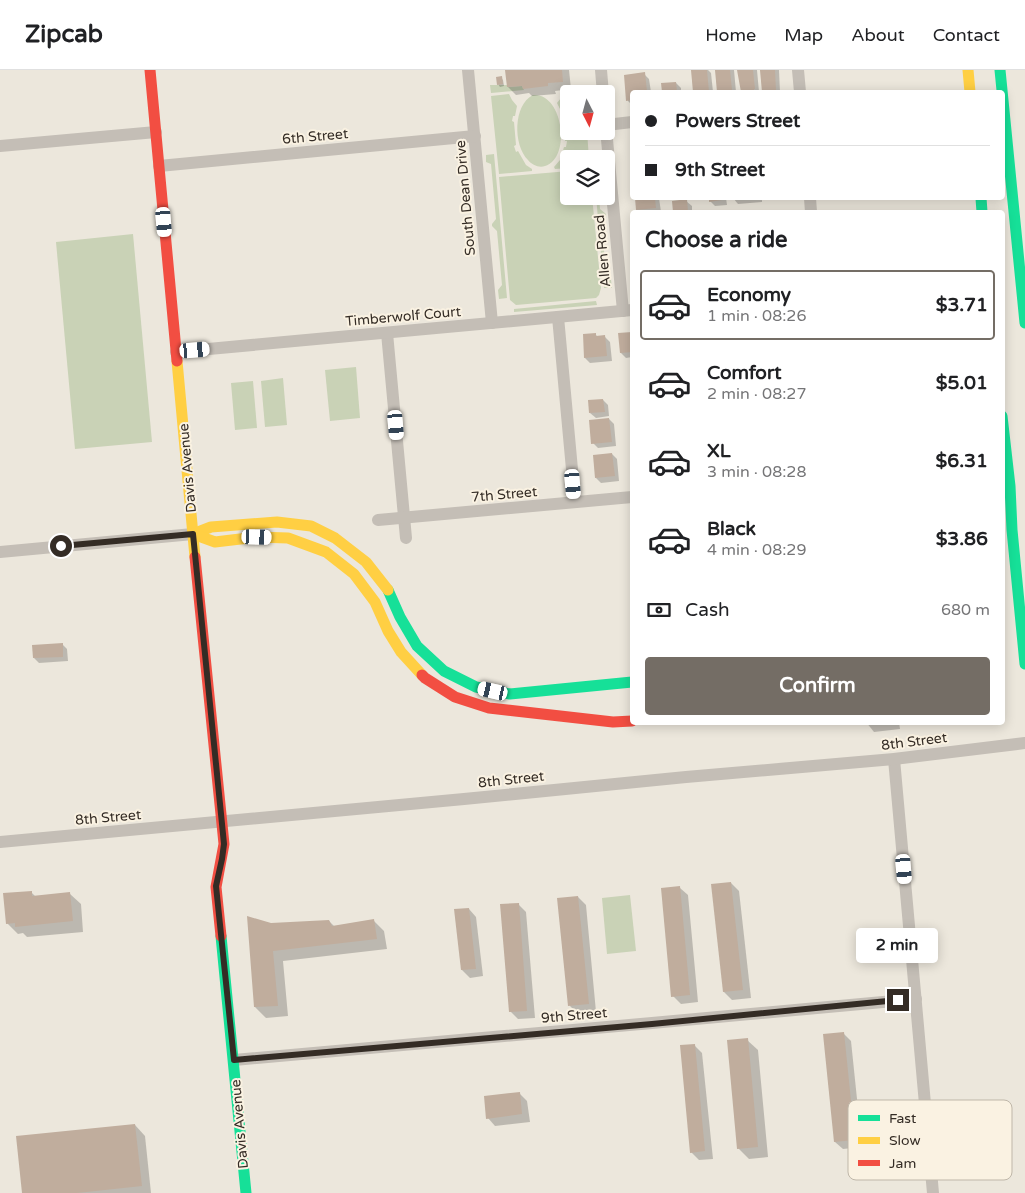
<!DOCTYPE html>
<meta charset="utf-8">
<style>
body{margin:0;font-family:"Varela Round",sans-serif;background:#f2f2f2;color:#202124;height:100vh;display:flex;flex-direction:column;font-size:19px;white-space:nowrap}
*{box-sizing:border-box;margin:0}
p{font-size:16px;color:#757577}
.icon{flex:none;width:28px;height:28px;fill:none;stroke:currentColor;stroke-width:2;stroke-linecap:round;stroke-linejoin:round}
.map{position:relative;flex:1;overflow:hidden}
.sheet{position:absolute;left:630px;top:140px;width:375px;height:515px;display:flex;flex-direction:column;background:#fff;border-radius:5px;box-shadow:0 2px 12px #0003}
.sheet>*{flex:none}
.banner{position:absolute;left:630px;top:20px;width:375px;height:110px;border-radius:5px;box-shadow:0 2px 12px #0003;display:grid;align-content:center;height:110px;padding:0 15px;background:#fff}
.needle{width:32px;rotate:174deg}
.fabs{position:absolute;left:560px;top:15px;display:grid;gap:10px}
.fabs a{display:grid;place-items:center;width:55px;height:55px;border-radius:5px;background:#fff;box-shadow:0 2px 12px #0003;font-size:25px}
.end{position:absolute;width:22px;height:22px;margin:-11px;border:6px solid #342c25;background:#fff;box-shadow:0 0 0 2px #fff}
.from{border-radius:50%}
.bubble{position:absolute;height:35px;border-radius:5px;background:#fff;box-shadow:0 2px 12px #0003;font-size:16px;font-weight:800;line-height:35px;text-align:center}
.car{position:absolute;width:15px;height:30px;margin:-15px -8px;border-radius:6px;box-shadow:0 0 4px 1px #0007;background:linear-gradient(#fff 24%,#345 0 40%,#fff 0 76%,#345 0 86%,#fff 0)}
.banner b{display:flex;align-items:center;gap:18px;height:48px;font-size:19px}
.banner b+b{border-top:1px solid #e0e0e0}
.banner i{width:12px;height:12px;background:#202124}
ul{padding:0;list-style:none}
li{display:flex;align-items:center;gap:15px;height:70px;margin:0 10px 8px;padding:0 5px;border:2px solid transparent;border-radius:5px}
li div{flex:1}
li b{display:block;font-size:19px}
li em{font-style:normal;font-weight:800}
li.current{border-color:#746d65}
li>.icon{width:45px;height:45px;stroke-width:1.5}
h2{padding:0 15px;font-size:22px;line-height:60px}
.pay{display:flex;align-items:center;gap:12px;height:55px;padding:0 15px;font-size:19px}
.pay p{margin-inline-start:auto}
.button{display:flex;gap:10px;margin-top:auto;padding:10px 15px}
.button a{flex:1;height:58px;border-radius:5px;background:#746d65;color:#fff;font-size:20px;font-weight:800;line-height:58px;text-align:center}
header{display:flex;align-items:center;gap:30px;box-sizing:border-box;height:70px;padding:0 25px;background:#fff;border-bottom:1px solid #e0e0e0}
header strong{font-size:24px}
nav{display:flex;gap:28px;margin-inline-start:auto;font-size:18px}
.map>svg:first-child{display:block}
</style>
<header>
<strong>Zipcab</strong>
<nav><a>Home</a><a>Map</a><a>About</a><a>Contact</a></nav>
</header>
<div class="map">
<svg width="1025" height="1123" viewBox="0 0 1025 1123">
<rect width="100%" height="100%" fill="#ece7dc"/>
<!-- green -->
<g fill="#c9d2b6">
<polygon points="490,15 507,15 507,17 522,16 524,20 491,23"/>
<polygon points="582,17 583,24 569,24 569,61 587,61 589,89 569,89 569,98 555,99 554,97 560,90 564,77 566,77 567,71 565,71 565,61 563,47 565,47 563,43 562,43 557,33 561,28 562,19"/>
<polygon points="509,24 512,30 517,36 515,46 513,46 512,51 514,52 516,75 514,76 516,82 518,81 526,95 532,99 532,101 499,104 491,26"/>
<path d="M533,25C563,22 572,88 545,96C539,98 532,95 528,90C513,75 513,35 533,25Z"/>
<polygon points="494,84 507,228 499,229 498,220 502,215 497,161 492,156 492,154 496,149 491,94 486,92 486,85"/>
<polygon points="569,101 569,126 592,126 601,218 599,225 596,228 516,235 510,230 499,107"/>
<polygon points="596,126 599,126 600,139 606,144 606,145 601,151 607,210 611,210 612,218 604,218"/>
<polygon points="133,164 152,372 75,379 56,172"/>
<polygon points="596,231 597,235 514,242 514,239"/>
<polygon points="356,297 360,348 330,351 325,300"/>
<polygon points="283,308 287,355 265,357 261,311"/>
<polygon points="253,311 257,358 235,360 231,313"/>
<polygon points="630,825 636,881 607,884 602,828"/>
</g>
<!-- shadow -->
<g fill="#0003">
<polygon points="507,0 569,0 571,19 555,21 556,24 532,26 529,23 516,25 508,17"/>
<polygon points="692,0 708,0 711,3 713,22 695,22"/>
<polygon points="716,0 734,0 736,22 720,22 718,21"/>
<polygon points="739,0 757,0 759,22 742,22"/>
<polygon points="761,0 779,0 780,22 764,22"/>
<polygon points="644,4 649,9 651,22 632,22 632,35 628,31 625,6"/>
<polygon points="501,8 503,10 504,16 500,17 498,14"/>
<polygon points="676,13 681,18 681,22 663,22 662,14"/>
<polygon points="636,128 659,128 661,142 640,142 637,140"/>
<polygon points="710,128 726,128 727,135 715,136 710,131"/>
<polygon points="733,128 762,128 762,132 738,134"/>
<polygon points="686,131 692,136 692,142 674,142 673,132"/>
<polygon points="632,263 632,287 626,288 621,283 619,264"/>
<polygon points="595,264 598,267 605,267 610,272 612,291 590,293 585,288"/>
<polygon points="603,330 608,335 609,346 596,348 590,343"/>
<polygon points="609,349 614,354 616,376 598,378 593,373"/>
<polygon points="612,384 617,389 619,411 601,413 596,408"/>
<polygon points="62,574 67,579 68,591 39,593 34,588"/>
<polygon points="866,652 899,652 900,659 874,662"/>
<polygon points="731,813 739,821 751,928 732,930 724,922"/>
<polygon points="680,818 688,825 698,932 681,934 673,926"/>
<polygon points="31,822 36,827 70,824 81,834 83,862 27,867 23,863 18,864 7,853"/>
<polygon points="578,827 586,835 596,942 578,944 570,936"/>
<polygon points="518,834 526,842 535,948 518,949 510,941"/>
<polygon points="469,839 476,847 483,906 470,908 462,900"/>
<polygon points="373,850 384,861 387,879 283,891 288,946 266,948 255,937 271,854 329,851 335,857"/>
<polygon points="843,963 851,971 862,1077 843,1079 835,1072"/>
<polygon points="747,970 758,980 768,1087 749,1089 738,1078"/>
<polygon points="694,975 702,983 713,1089 699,1090 691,1082"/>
<polygon points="519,1023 527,1031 530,1052 495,1056 488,1048"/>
<polygon points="135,1055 145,1066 151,1123 24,1123"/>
</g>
<!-- building -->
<g fill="#c0ad9d">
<polygon points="505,0 562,0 563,12 548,13 548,16 523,19 522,16 507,17"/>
<polygon points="691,0 707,0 709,22 693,22"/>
<polygon points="715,0 730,0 732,20 717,22"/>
<polygon points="737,0 753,0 755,19 754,19 754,22 741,22"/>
<polygon points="760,0 775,0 776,21 762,22"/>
<polygon points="645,2 647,22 632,22 632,30 626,31 624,5"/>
<polygon points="502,6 503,14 497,15 496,7"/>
<polygon points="676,12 677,22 662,22 661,13"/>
<polygon points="635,128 655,128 656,138 636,140"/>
<polygon points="709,128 722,128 722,130 709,132"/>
<polygon points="687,129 688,142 673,142 672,131"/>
<polygon points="632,262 632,282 620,283 618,263"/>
<polygon points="596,263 596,266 605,265 607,286 584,288 583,264"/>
<polygon points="603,329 605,342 589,343 588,330"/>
<polygon points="609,348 612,372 591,374 589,350"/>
<polygon points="612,383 615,406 595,408 593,385"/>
<polygon points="63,573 63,587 33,588 32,575"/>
<polygon points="731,812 743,920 723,922 711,814"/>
<polygon points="680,816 690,925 671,927 661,818"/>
<polygon points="32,821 32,826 70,822 73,851 15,857 15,853 6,854 3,823"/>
<polygon points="578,826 589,934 568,936 557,828"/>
<polygon points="519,833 527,941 509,942 500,834"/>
<polygon points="469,838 476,899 461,900 454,839"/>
<polygon points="247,846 271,853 329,850 332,856 374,849 377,869 273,881 278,936 254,937"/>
<polygon points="844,962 855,1070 834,1072 823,964"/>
<polygon points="748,968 758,1077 737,1079 727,970"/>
<polygon points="695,974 705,1081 690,1083 680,975"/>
<polygon points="520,1022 522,1044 486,1049 484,1026"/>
<polygon points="135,1054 142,1116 77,1123 22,1123 16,1066"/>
</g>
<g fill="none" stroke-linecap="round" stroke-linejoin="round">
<!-- street -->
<g stroke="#c4beb6" stroke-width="12">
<polyline points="468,0 492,253"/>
<polyline points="601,0 603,24"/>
<polyline points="798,0 800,22"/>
<polyline points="606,55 632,52"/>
<polyline points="606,59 623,241"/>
<polyline points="0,76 156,62"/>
<polyline points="159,96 475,66"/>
<polyline points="810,128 811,142"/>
<polyline points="558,247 575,432"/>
<polyline points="387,263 406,468"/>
<polyline points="176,282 632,240"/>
<polyline points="378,450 632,427"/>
<polyline points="0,482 193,464"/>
<polyline points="894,689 933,1123"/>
<polyline points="0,772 464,729 686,707 894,689 1025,673"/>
<polyline points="234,990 652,953 916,929"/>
</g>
<!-- fast -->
<g stroke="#16e098" stroke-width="11">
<polyline points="1000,0 1025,253"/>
<polyline points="981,128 982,142"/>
<polyline points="1002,346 1010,416 1012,460 1025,594"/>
<polyline points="388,520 400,547 417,576 444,601 476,617 510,624 632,612"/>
<polyline points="221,866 246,1123"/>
</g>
<!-- slow -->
<g stroke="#ffcf43" stroke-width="11">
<polyline points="968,0 970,22"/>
<polyline points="177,291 195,487"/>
<polyline points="193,464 211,457 277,452 311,456 335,468 366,492 388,520"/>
<polyline points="193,464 215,472 257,467 288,468 326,482 354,504 375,532 388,561 401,582 422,605"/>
</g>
<!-- jam -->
<g stroke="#f24e42" stroke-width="11">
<polyline points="150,0 177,291"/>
<polyline points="195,487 224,774 216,817 221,866"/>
<polyline points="422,605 425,608 455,627 489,638 613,652 632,651"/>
</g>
</g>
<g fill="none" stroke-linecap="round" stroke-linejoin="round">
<!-- route -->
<polyline stroke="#342c25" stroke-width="6" points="61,476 193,464 224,774 222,789 216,816 234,990 652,954 898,930"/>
</g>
<g text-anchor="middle" stroke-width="4" stroke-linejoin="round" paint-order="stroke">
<!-- street labels -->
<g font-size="14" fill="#342c25" stroke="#faf2e2">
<text transform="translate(315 66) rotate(-5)" y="5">6th Street</text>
<text transform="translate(465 128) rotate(-95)" y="5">South Dean Drive</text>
<text transform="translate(602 181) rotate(-95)" y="5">Allen Road</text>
<text transform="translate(403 246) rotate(-5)" y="5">Timberwolf Court</text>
<text transform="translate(187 398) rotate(-95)" y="5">Davis Avenue</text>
<text transform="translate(504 424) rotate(-5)" y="5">7th Street</text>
<text transform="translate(914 671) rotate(-7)" y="5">8th Street</text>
<text transform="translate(511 709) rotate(-6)" y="5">8th Street</text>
<text transform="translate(108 747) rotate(-5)" y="5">8th Street</text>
<text transform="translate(574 945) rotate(-5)" y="5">9th Street</text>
<text transform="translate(239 1054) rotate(-95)" y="5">Davis Avenue</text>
</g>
</g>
<!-- legend -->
<rect x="848" y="1030" width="164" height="80" rx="8" fill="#faf2e2" stroke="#bfb7a9" stroke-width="1"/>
<rect x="858" y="1045" width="22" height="6" fill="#16e098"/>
<rect x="858" y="1067" width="22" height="7" fill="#ffcf43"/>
<rect x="858" y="1090" width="22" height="6" fill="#f24e42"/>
<g font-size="14" fill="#342c25">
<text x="889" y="1053">Fast</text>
<text x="889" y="1075">Slow</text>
<text x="889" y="1098">Jam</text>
</g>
</svg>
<div class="fabs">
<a><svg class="needle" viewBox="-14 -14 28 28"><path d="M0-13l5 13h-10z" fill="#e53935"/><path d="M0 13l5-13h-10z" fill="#757577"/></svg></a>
<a><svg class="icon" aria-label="layers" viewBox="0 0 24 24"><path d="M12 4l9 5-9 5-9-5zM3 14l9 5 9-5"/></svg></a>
</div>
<i class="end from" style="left:61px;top:476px"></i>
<i class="end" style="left:898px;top:930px"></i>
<div class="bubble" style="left:856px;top:858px;width:82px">2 min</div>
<i class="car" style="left:164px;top:152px;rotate:175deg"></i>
<i class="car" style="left:195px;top:280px;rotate:85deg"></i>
<i class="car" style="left:396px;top:355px;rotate:175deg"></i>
<i class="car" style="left:573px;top:414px;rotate:175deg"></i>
<i class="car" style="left:257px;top:467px;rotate:92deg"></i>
<i class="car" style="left:493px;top:621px;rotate:283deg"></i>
<i class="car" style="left:904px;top:799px;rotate:175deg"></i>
<div class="banner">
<b><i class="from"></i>Powers Street</b>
<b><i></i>9th Street</b>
</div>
<section class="sheet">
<h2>Choose a ride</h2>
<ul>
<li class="current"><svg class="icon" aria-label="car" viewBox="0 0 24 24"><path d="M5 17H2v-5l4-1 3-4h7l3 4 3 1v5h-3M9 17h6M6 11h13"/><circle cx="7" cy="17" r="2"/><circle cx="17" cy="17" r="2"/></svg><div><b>Economy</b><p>1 min · 08:26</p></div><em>$3.71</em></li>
<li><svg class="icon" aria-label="car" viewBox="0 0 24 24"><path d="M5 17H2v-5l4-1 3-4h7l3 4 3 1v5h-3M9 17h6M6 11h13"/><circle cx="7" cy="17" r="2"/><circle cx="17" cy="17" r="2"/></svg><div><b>Comfort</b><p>2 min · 08:27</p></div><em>$5.01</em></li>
<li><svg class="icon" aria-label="car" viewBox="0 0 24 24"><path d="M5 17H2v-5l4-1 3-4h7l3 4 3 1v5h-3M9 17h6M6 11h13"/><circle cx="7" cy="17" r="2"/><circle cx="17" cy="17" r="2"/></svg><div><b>XL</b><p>3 min · 08:28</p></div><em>$6.31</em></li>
<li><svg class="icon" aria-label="car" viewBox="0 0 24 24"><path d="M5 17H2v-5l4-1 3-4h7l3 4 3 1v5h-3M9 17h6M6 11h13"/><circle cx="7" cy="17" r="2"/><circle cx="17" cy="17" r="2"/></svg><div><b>Black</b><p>4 min · 08:29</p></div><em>$3.86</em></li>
</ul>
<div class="pay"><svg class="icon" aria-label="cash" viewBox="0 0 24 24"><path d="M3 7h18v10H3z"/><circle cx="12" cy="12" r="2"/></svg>Cash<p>680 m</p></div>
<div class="button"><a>Confirm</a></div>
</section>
</div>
